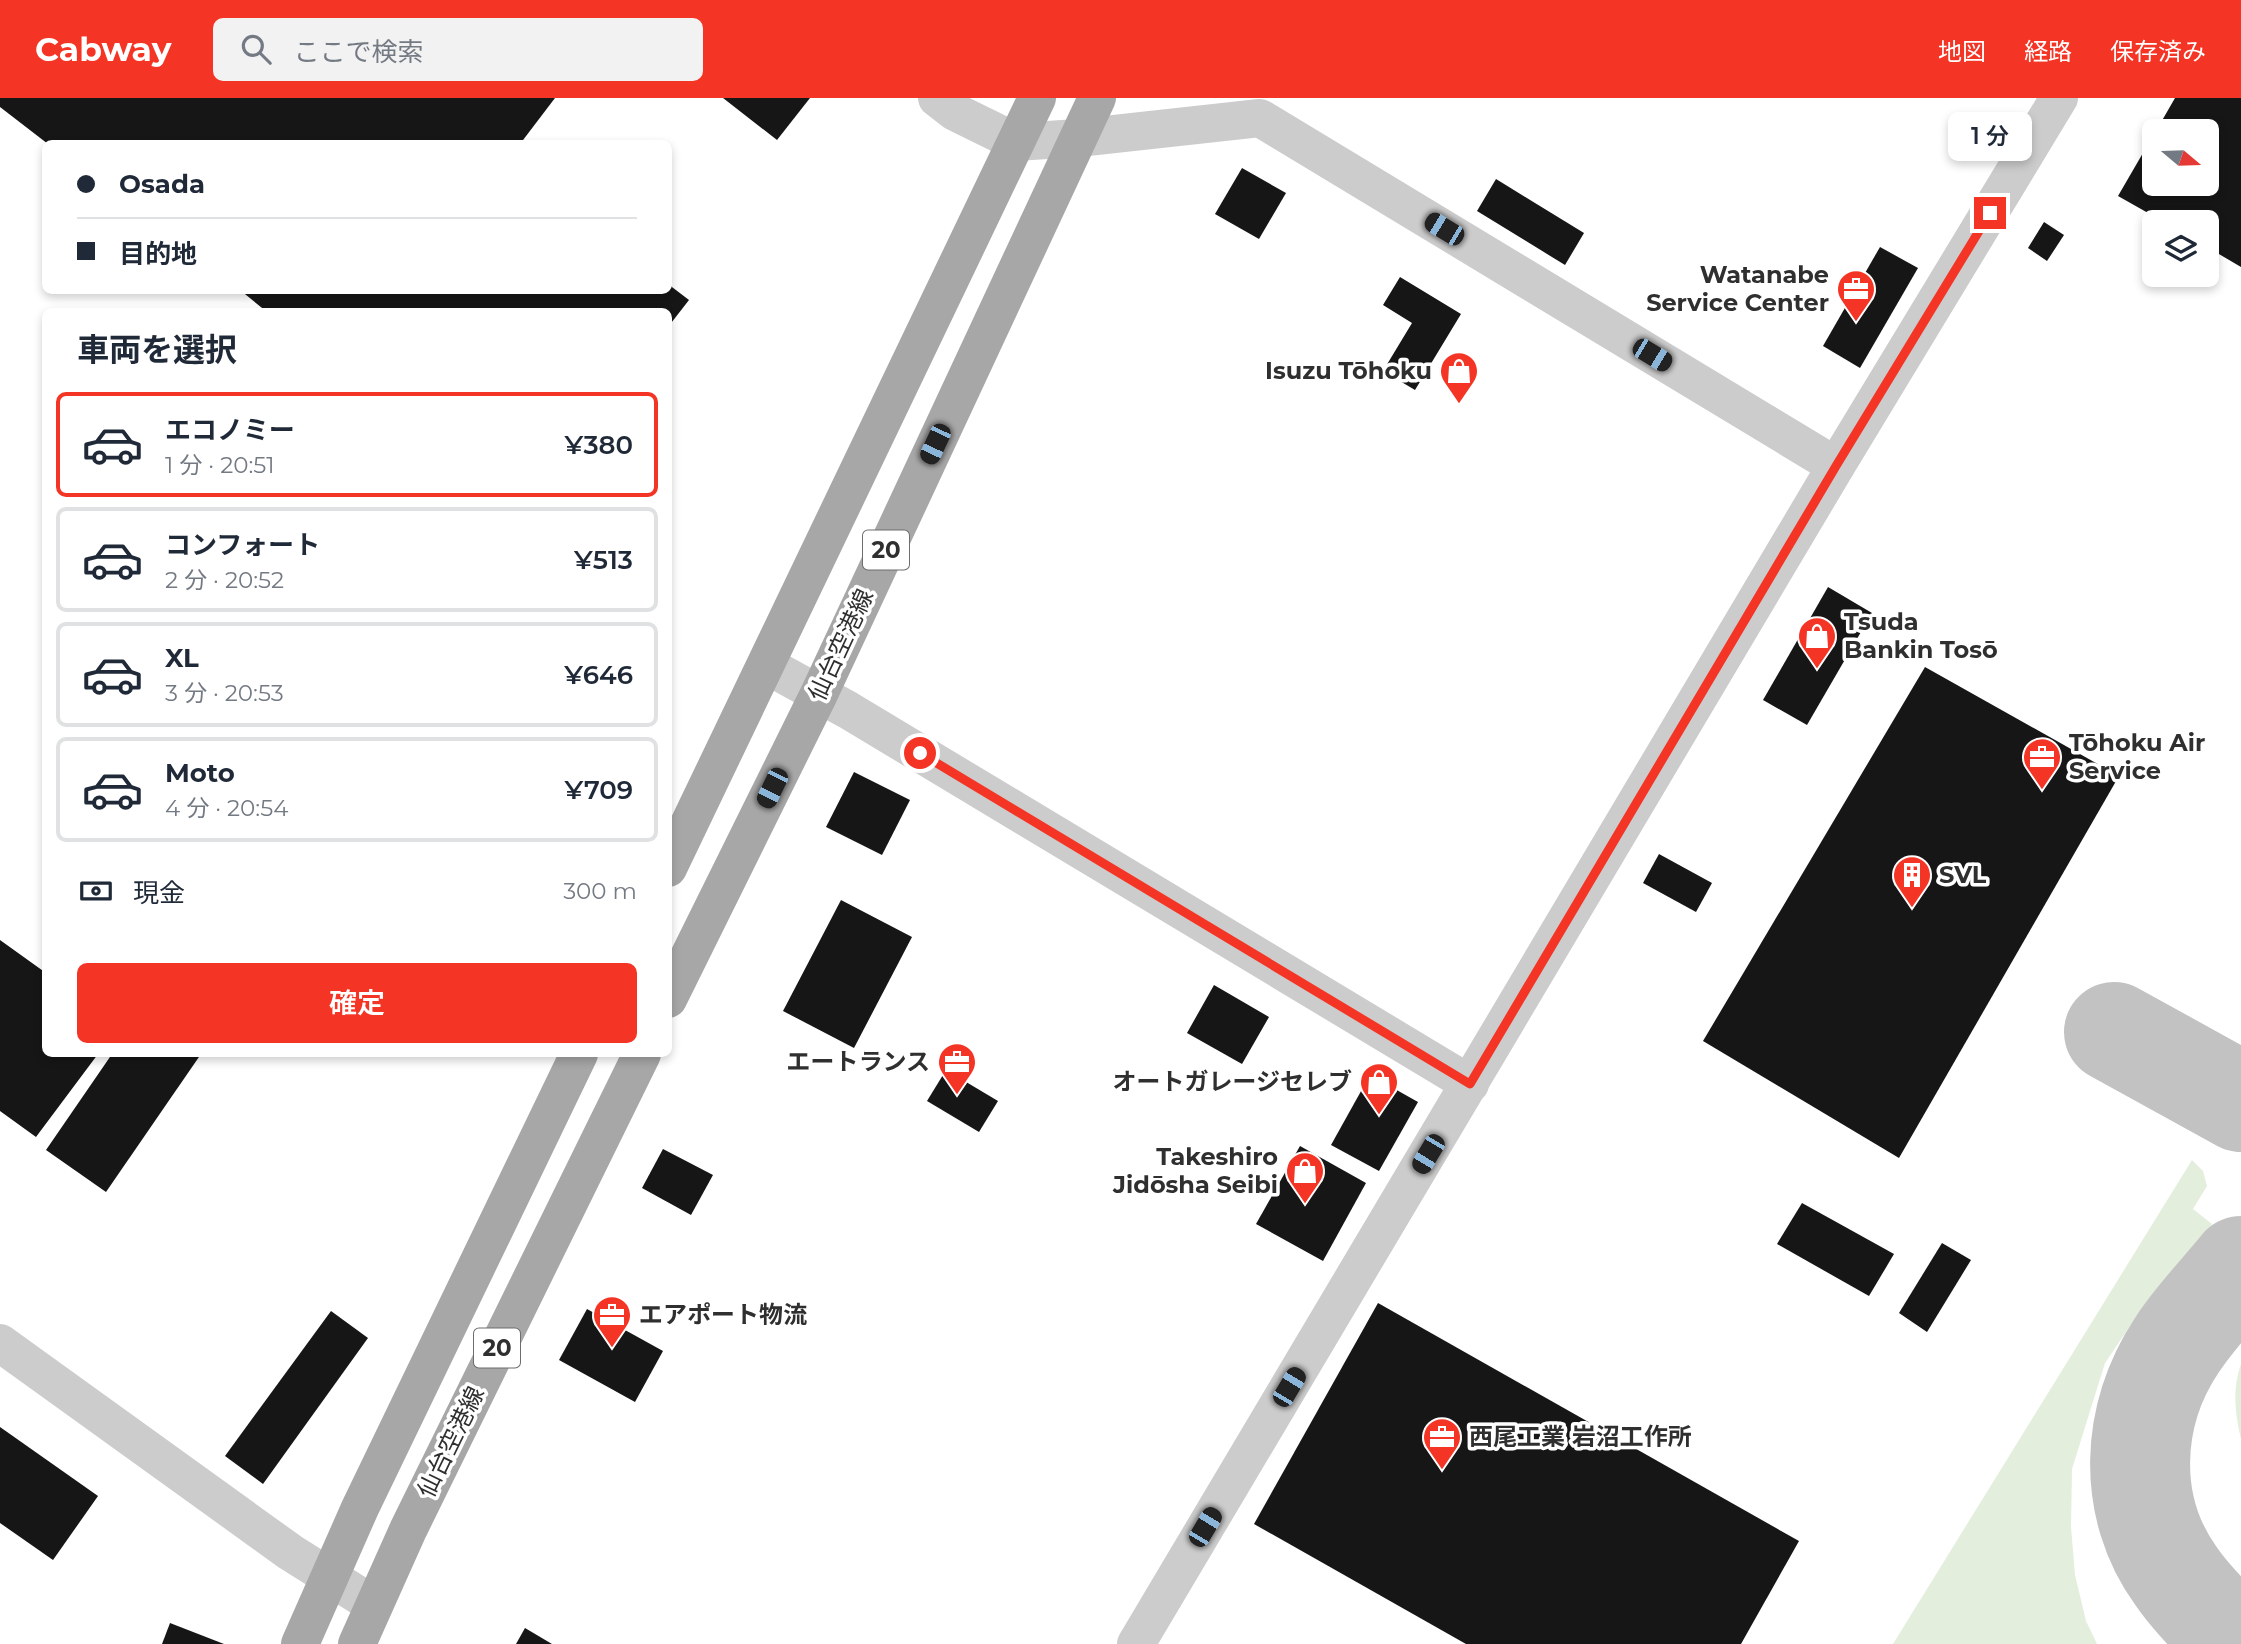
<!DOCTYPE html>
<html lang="ja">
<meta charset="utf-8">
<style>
body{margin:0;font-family:Montserrat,"Noto Sans JP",sans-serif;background:#f2f2f3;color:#1f2937;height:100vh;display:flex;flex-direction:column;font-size:26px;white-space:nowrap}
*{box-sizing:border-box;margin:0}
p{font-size:23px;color:#747a83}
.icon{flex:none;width:38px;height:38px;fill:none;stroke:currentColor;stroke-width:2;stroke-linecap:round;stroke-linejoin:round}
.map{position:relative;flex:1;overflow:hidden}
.sheet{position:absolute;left:42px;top:210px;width:630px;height:749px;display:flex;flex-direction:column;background:#fff;border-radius:10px;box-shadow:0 4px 10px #0003}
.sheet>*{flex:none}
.guide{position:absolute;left:42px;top:42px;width:630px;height:154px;border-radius:10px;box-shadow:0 4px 10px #0003;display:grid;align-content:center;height:154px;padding:0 35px;background:#fff}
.needle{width:46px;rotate:109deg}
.controls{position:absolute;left:2142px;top:21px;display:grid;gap:14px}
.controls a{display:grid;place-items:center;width:77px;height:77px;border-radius:10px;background:#fff;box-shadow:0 4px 10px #0003;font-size:35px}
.end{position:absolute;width:32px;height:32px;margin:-16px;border:9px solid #f43424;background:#fff;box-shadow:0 0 0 4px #fff}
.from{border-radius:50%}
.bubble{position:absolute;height:49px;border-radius:10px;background:#fff;box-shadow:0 4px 10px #0003;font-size:23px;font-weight:600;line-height:49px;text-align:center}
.car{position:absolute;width:21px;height:42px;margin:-21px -10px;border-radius:9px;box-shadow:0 0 5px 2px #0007;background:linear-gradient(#222 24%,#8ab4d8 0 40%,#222 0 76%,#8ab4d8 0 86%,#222 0)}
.guide b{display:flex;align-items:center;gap:24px;height:66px;font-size:26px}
.guide b+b{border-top:2px solid #e0e1e3}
.guide i{width:18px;height:18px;background:#1f2937}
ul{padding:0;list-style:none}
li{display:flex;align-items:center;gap:21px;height:105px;margin:0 14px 10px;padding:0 21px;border:4px solid #e0e1e3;border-radius:10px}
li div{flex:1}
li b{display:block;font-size:26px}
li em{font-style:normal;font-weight:600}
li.on{border-color:#f43424}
li>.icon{width:63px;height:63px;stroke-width:1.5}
h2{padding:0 35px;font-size:32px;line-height:84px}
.pay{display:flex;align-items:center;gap:18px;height:77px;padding:0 35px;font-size:26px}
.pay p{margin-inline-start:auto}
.action{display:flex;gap:14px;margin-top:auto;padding:14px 35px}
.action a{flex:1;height:80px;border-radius:10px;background:#f43424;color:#fff;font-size:28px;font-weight:600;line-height:80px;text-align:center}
header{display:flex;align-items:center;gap:42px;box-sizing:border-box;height:98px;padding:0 35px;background:#f43424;color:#fff}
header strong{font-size:33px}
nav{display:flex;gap:38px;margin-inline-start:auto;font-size:24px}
.search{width:490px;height:63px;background:#f2f2f3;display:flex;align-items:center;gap:18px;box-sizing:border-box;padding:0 24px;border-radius:10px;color:#747a83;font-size:26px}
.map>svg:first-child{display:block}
</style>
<header>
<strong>Cabway</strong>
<div class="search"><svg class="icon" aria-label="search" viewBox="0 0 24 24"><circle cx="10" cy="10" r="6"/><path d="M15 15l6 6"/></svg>ここで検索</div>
<nav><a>地図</a><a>経路</a><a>保存済み</a></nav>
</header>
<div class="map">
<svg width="2241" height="1546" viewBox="0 0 2241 1546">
<rect width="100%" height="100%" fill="#fff"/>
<!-- green -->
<g fill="#e3eedc">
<polygon points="2192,1062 2203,1073 2207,1088 2193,1111 2212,1126 2130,1228 2105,1265 2072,1371 2071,1429 2075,1477 2086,1523 2097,1546 1893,1546"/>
<path d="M2241,1266V1341C2235,1316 2232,1291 2241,1266Z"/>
</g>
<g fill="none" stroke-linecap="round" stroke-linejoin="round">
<!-- taxiway -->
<g stroke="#c2c2c2" stroke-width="100">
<polyline points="2114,934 2241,1004"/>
<path d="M2237,1546C2216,1524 2193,1503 2176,1478C2126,1409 2130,1317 2177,1247C2195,1219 2220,1194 2241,1168"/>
</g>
</g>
<!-- building -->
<g fill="#161616">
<polygon points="0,0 555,0 520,46 48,46 0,9"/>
<polygon points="723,0 810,0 777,42"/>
<polygon points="2175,0 2241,0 2241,169 2207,149 2207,124 2164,124 2118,98 2154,36 2154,86 2207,86 2207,33 2156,33"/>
<polygon points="1242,70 1286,95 1259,141 1215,116"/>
<polygon points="1496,81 1584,135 1565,167 1477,113"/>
<polygon points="2044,124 2064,137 2047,163 2028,150"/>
<polygon points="1880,149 1918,170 1860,270 1823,248"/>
<polygon points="1400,179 1461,216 1415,292 1383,273 1412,225 1383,207"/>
<polygon points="668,186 689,202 668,229 668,214 267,214 240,192 668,192"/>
<polygon points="1828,489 1872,515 1807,627 1763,602"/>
<polygon points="1925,569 2119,678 1899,1060 1703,943"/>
<polygon points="854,674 910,702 882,757 826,729"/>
<polygon points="1659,756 1712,785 1696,814 1643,785"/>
<polygon points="841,802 912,839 854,950 783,913"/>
<polygon points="0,842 46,875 46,956 98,956 36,1039 0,1013"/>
<polygon points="1214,887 1269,919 1242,966 1187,935"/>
<polygon points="112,956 201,956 106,1094 46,1052"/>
<polygon points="946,972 998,1003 979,1034 927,1003"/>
<polygon points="1370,977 1418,1004 1379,1073 1331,1047"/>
<polygon points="1300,1048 1366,1085 1323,1163 1256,1126"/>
<polygon points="663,1051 713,1077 691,1117 642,1090"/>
<polygon points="1802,1105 1894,1156 1869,1198 1777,1146"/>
<polygon points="1942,1145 1971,1162 1927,1234 1899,1215"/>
<polygon points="1378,1205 1799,1443 1741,1546 1466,1546 1254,1426"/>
<polygon points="587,1211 663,1253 635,1304 559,1262"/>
<polygon points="331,1213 368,1240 263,1386 225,1358"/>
<polygon points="0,1329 98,1398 53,1462 0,1425"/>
<polygon points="170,1525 224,1546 162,1546"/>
<polygon points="525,1530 552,1546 516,1546"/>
</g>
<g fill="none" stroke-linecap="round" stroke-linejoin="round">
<!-- minor -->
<g stroke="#ccc" stroke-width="38">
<polyline points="937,0 955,14 1016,44 1078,40 1260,20 1836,368"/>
<polyline points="766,567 848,612 1470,986"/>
<polyline points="0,1245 290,1454 374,1507"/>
<polyline points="1136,1546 1836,368 2059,0"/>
</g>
<!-- major -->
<g stroke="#a7a7a7" stroke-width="38">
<polyline points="668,770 1037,0"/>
<polyline points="668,901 819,596 1097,0"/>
<polyline points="300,1546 360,1410 579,956"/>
<polyline points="357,1546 408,1432 642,956"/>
</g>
</g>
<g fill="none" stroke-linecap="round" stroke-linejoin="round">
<!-- route -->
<polyline stroke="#f43424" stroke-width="9" points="920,655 1470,986 1836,368 1990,115"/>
</g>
<!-- icons -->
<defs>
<symbol id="office-pin" viewBox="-11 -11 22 30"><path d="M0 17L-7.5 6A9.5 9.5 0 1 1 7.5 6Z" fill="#f43424" stroke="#fff"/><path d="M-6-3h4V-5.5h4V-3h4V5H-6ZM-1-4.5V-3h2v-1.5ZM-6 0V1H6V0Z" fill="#fff"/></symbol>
<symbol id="shop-pin" viewBox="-11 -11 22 30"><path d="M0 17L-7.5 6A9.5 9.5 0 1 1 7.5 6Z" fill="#f43424" stroke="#fff"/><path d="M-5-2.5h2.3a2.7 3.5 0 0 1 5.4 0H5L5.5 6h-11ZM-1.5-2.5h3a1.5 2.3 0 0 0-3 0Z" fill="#fff"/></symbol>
<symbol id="building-pin" viewBox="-11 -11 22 30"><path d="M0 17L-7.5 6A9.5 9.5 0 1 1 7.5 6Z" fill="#f43424" stroke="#fff"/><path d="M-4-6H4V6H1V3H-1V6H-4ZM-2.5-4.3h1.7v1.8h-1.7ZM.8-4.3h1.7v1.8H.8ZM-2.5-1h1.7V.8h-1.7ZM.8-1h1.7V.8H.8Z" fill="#fff"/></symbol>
</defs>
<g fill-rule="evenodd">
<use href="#office-pin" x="1834" y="169" width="44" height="60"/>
<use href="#shop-pin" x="1437" y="251" width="44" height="60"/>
<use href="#shop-pin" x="1795" y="516" width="44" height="60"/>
<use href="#office-pin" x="2020" y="637" width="44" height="60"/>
<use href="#building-pin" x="1890" y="755" width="44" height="60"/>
<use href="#office-pin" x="935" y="942" width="44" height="60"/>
<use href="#shop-pin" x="1357" y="962" width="44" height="60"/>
<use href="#shop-pin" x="1283" y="1051" width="44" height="60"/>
<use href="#office-pin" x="590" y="1195" width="44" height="60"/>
<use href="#office-pin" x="1420" y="1317" width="44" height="60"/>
</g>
<g text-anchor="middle" stroke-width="7" stroke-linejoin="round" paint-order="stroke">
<!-- shield labels -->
<g fill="#fff" stroke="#6d6d6d" stroke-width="2">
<rect x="863" y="432.5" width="46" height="39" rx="5"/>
<rect x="474" y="1230.5" width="46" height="39" rx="5"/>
</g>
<g font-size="23" font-weight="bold" fill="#2f2f2f">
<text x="886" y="460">20</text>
<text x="497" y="1258">20</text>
</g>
<!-- poi labels -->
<g font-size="24" font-weight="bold" fill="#2f2f2f" stroke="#fff" text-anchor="end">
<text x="1829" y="185">Watanabe<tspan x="1829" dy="28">Service Center</tspan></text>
<text x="1432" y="281">Isuzu Tōhoku</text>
<text x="1844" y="532" text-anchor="start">Tsuda<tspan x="1844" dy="28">Bankin Tosō</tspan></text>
<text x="2069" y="653" text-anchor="start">Tōhoku Air<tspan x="2069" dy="28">Service</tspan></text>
<text x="1939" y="785" text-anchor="start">SVL</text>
<text x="930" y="972">エートランス</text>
<text x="1352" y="992">オートガレージセレブ</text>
<text x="1278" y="1067">Takeshiro<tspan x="1278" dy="28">Jidōsha Seibi</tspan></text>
<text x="639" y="1225" text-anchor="start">エアポート物流</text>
<text x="1469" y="1347" text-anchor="start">西尾工業 岩沼工作所</text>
</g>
<!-- street labels -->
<g font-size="24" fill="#2f2f2f" stroke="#fff">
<text transform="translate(841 547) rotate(-65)" y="8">仙台空港線</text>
<text transform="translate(451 1344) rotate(-64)" y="8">仙台空港線</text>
</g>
</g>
</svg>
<div class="controls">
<a><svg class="needle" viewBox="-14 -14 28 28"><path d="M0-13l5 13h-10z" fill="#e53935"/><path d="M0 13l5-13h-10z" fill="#747a83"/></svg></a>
<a><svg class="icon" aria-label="layers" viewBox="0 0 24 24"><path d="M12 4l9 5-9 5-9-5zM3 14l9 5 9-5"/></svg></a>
</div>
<i class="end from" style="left:920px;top:655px"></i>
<i class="end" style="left:1990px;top:115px"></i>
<div class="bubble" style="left:1948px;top:14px;width:84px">1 分</div>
<i class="car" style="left:1444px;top:131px;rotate:301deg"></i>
<i class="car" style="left:1652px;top:257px;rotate:121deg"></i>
<i class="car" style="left:935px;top:346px;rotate:205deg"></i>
<i class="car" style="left:772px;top:690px;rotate:206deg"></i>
<i class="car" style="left:1428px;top:1056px;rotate:211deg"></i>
<i class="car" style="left:1289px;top:1289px;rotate:31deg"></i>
<i class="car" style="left:1205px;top:1429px;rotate:31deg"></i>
<div class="guide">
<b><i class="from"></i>Osada</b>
<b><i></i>目的地</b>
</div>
<section class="sheet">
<h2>車両を選択</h2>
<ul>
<li class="on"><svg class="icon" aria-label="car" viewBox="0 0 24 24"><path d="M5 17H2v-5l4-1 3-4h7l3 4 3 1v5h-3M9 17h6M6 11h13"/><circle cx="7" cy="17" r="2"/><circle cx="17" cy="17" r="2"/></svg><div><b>エコノミー</b><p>1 分 · 20:51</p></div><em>¥380</em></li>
<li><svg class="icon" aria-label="car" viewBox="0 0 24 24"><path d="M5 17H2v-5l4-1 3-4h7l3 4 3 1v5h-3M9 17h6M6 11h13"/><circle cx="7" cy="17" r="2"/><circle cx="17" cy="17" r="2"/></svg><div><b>コンフォート</b><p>2 分 · 20:52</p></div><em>¥513</em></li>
<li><svg class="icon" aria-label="car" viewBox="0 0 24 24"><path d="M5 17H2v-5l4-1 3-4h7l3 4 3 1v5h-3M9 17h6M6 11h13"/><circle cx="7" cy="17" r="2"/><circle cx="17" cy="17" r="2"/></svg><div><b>XL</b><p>3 分 · 20:53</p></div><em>¥646</em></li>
<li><svg class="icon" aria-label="car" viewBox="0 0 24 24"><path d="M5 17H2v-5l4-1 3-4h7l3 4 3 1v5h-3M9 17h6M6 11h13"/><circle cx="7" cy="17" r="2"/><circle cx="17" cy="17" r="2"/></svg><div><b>Moto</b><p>4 分 · 20:54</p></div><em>¥709</em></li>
</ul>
<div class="pay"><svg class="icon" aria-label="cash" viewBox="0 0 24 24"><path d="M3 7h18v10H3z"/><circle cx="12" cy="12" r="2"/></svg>現金<p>300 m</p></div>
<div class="action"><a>確定</a></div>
</section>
</div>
